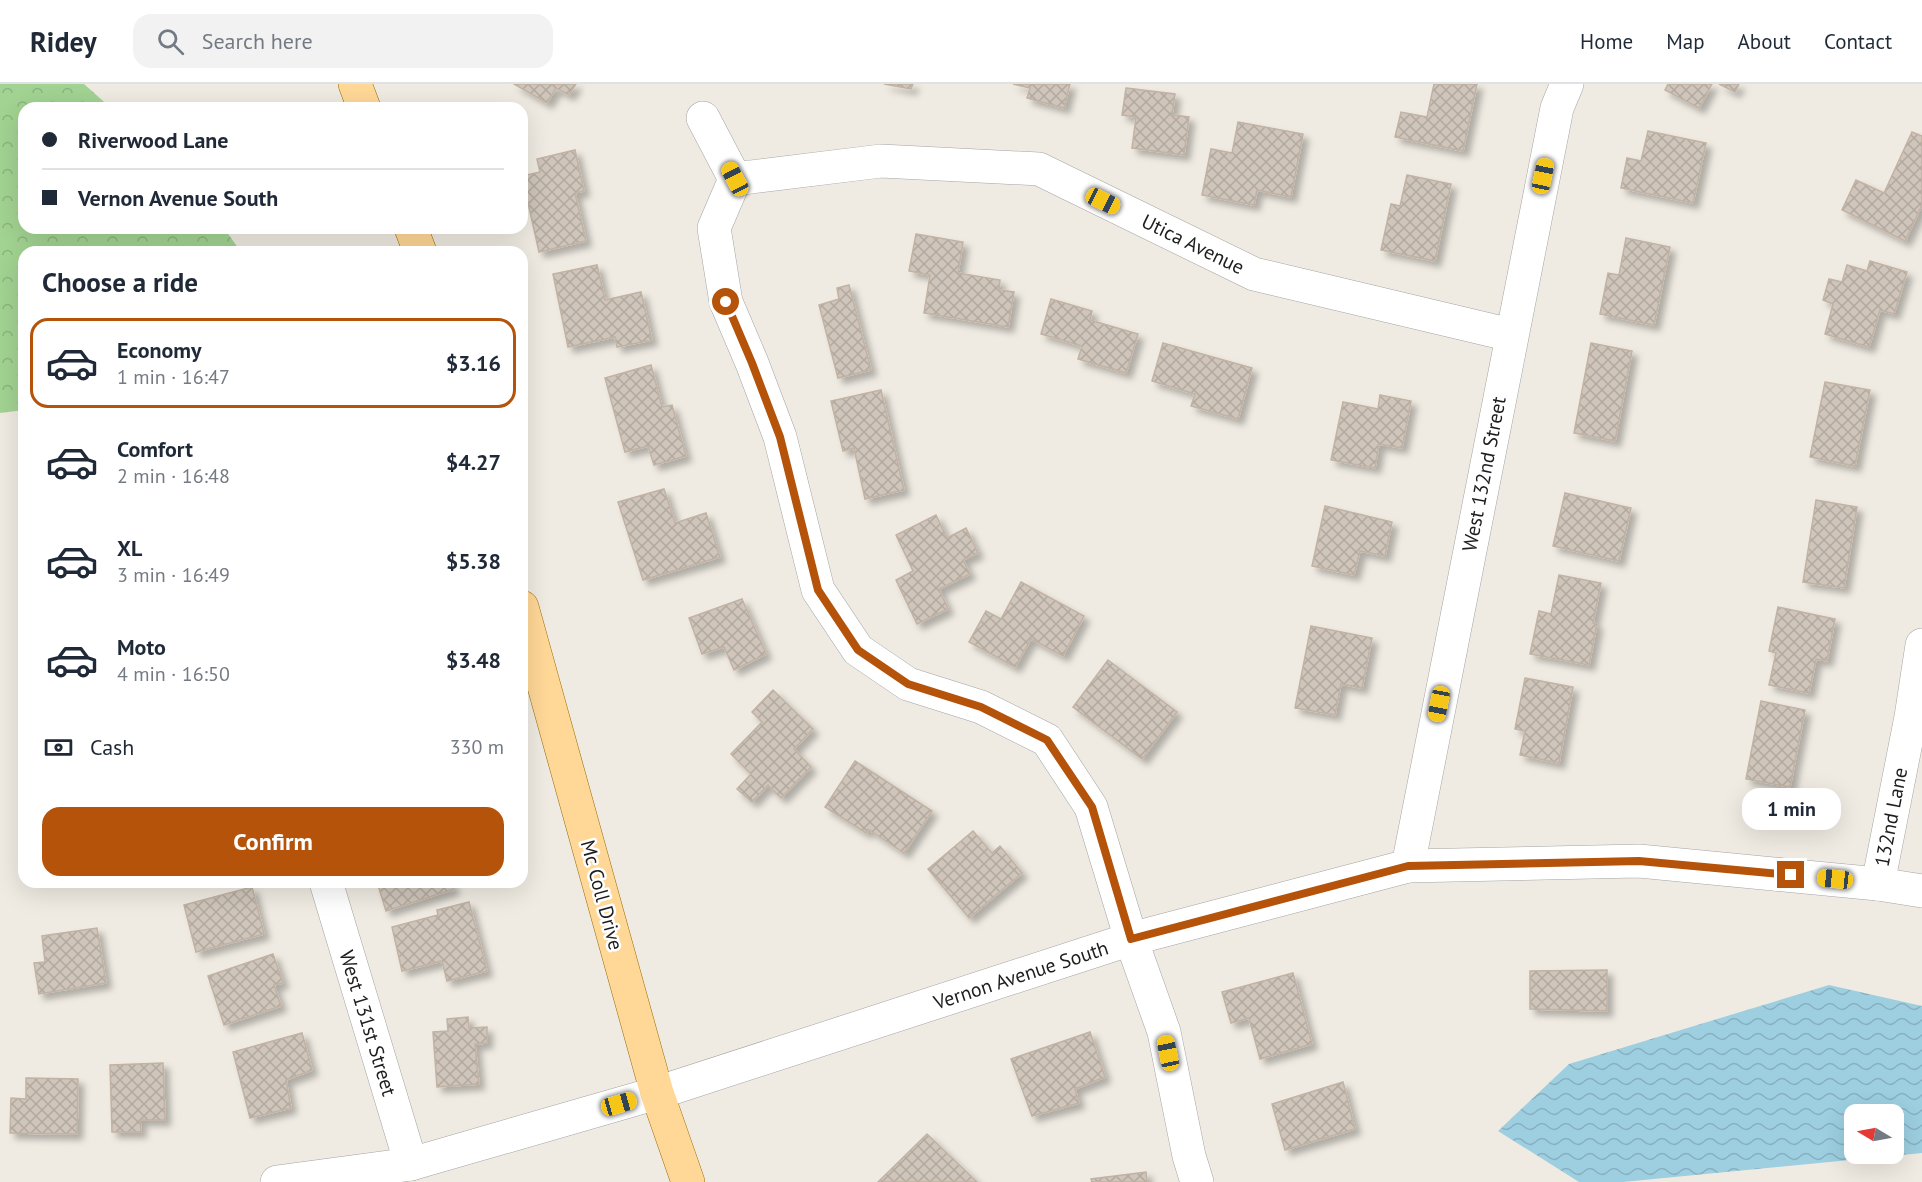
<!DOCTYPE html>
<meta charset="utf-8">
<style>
body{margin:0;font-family:"PT Sans",sans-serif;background:#f2f2f3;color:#1f2937;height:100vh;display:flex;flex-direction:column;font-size:22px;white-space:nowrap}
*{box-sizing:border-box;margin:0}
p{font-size:20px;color:#747a83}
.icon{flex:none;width:33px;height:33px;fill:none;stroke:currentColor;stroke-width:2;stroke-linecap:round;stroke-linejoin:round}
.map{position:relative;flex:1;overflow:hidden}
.sheet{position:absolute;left:18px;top:162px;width:510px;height:642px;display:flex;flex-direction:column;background:#fff;border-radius:18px;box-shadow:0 6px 24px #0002}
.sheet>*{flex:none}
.hud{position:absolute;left:18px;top:18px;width:510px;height:132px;border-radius:18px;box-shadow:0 6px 24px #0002;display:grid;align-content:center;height:132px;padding:0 24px;background:#fff}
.needle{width:39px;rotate:280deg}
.buttons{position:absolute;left:1844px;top:1020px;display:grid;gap:12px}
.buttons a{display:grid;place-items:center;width:60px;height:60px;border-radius:12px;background:#fff;box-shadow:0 6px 24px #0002;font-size:30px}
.end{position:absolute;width:27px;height:27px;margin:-14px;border:8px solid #b45309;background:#fff;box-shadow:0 0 0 3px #fff}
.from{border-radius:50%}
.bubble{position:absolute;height:42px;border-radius:18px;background:#fff;box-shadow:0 6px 24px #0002;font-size:20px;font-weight:700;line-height:42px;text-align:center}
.car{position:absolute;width:18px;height:36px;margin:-18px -9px;border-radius:8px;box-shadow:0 0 4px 2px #0007;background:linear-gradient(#f5c518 24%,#345 0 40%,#f5c518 0 76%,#345 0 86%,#f5c518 0)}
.hud b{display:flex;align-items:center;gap:21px;height:57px;font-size:22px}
.hud b+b{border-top:2px solid #e0e1e3}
.hud i{width:15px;height:15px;background:#1f2937}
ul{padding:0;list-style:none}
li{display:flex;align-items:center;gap:18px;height:90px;margin:0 12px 9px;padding:0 12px;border:3px solid transparent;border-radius:18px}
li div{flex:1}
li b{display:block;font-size:22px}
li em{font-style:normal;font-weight:700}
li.selected{border-color:#b45309}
li>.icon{width:54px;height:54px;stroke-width:1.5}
h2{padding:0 24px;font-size:27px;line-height:72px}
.pay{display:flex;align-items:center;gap:15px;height:66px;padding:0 24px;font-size:22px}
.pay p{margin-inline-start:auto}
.cta{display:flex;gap:12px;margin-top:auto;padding:12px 24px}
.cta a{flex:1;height:69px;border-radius:18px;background:#b45309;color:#fff;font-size:24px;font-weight:700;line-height:69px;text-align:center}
header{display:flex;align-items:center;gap:36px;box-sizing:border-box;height:84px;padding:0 30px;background:#fff;border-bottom:2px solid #e0e1e3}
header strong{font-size:28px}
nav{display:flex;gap:33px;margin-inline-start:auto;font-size:21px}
.search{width:420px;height:54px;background:#f2f2f3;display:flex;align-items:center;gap:15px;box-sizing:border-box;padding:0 21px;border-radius:18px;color:#747a83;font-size:22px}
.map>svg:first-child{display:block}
</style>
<header>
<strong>Ridey</strong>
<div class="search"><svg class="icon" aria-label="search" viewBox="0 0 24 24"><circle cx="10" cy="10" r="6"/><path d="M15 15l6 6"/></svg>Search here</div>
<nav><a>Home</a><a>Map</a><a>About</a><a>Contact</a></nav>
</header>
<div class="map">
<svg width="1922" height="1098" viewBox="0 0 1922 1098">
<defs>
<pattern id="forest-crowns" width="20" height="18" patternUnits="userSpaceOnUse" patternTransform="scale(1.5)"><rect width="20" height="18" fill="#a2d392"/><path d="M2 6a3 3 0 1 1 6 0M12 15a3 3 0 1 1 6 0" fill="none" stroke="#8bb57d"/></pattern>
<pattern id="water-waves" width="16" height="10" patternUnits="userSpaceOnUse" patternTransform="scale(1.5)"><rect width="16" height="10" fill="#9dcfe1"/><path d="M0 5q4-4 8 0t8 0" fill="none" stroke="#87b1c1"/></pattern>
<pattern id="building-cross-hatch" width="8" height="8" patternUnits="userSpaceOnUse" patternTransform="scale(1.5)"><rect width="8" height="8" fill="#cfc5ba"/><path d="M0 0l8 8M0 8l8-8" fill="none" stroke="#b1a99f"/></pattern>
<filter id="shadow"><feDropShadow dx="5.5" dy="5.5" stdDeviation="3" flood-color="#0004"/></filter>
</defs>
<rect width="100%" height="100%" fill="#efebe2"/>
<!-- forest -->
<polygon fill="url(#forest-crowns)" points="0,0 84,0 111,24 24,24 24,144 224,144 241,168 24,168 24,326 0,329"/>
<!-- water -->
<path fill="url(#water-waves)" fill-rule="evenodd" d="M1829,901L1922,922V1069L1623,1098H1579L1498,1047L1569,980ZM1854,1030H1893V1070H1854Z"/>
<!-- building -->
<g fill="url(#building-cross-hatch)" stroke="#c2b2a3" stroke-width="1.5" filter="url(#shadow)">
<polygon points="514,0 576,0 569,11 556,4 547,19"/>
<polygon points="884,0 913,0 911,5"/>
<polygon points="1013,0 1070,0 1064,24 1027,14 1030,4"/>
<polygon points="1434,0 1477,0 1463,67 1395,53 1401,28 1427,33"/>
<polygon points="1668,0 1712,0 1699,24 1665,6"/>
<polygon points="1719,0 1739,0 1735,8"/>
<polygon points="1126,4 1175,10 1172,31 1189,33 1184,71 1132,64 1136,33 1122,31"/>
<polygon points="1238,38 1303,50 1291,113 1257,106 1254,121 1202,111 1211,65 1232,69"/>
<polygon points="1648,47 1706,59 1693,119 1621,104 1627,74 1641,77"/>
<polygon points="1912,48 1922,52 1922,121 1905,157 1842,126 1856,96 1884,109"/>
<polygon points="575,66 584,107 575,109 586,157 539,168 522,92 540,88 537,75"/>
<polygon points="1407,91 1451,100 1435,177 1381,166 1391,120 1400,122"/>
<polygon points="916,150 963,158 958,189 1000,196 999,206 1014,208 1008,243 924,229 930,191 909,187"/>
<polygon points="1626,154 1670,163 1654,241 1600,230 1608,189 1619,191"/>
<polygon points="1870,177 1907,188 1894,230 1880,226 1869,263 1825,250 1833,220 1823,216 1829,195 1842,198 1847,181 1867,187"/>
<polygon points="597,181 605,216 641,208 652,256 617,263 615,253 568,263 553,190"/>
<polygon points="849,201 871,286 838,294 819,221 839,215 837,204"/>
<polygon points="1051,215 1092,227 1090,236 1138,250 1126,289 1078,275 1082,262 1041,250"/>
<polygon points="1163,259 1252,284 1238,335 1191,322 1195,310 1152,297"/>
<polygon points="1591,259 1632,267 1615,357 1574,349"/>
<polygon points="651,281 662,323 672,321 686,372 654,381 648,362 625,368 605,294"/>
<polygon points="1825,298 1870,306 1855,382 1810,373"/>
<polygon points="881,306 904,406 865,415 854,364 843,367 831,317"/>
<polygon points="1380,311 1411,317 1402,364 1379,360 1375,384 1331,376 1343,318 1378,325"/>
<polygon points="664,405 675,439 706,429 720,473 643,496 618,418"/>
<polygon points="1565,409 1631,424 1619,477 1553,462"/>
<polygon points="1816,416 1857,423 1844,504 1803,498"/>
<polygon points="1325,422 1392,438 1385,472 1360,467 1354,491 1312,482"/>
<polygon points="936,431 947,454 966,444 978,469 963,476 970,490 939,505 948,525 917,540 896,496 913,487 896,451"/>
<polygon points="1559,491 1601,499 1593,539 1597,540 1589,581 1530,570 1539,527 1551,530"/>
<polygon points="1021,498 1084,532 1063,572 1031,555 1015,583 969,558 986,527 1001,535"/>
<polygon points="742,515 766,570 734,586 724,563 702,570 689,534"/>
<polygon points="1778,523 1835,535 1827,577 1816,575 1809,609 1769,601 1776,569 1769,567"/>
<polygon points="1311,542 1372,554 1362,604 1341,600 1335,631 1295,624"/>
<polygon points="1108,576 1177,628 1142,675 1073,623"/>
<polygon points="1525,594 1573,603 1559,679 1520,671 1525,647 1515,645"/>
<polygon points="773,606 813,645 794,665 811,683 781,714 768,701 752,718 737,705 751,690 731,670 762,638 752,628"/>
<polygon points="1761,617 1805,626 1790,703 1746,695"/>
<polygon points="855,677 932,727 904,769 868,745 866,749 825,723"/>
<polygon points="973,747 992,769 1000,762 1022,789 969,834 928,785"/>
<polygon points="377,798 451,798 454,805 386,827"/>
<polygon points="252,803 264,850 196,868 184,821"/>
<polygon points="469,818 487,887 447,897 442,877 402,887 392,843 438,831 437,826"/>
<polygon points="97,844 106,899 39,910 34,879 45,878 42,852"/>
<polygon points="273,870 283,899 274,901 281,922 224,941 208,892"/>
<polygon points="1607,886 1607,927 1530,925 1530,887"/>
<polygon points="1293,889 1312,960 1260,975 1249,934 1231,939 1222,908"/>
<polygon points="468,933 469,944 487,943 487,959 475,960 479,1000 437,1003 433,948 448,947 447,935"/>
<polygon points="1090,948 1105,993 1075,1005 1079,1019 1032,1032 1011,975"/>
<polygon points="302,949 312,986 286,996 291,1024 250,1034 233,968"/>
<polygon points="163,979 165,1036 140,1036 141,1048 112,1048 110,981"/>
<polygon points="26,994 78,995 77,1050 10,1049 11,1014 26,1015"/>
<polygon points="1343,998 1355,1045 1285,1066 1272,1020"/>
<polygon points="927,1050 977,1098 878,1098"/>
<polygon points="1146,1088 1147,1098 1092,1098 1091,1095"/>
</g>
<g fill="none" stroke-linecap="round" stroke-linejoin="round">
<defs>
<g id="minor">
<polyline points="703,34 735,95 714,144 726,218 752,279 780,353 818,506 858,566 908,600 981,623 1047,656 1091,723 1131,855 1164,948 1189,1072 1197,1098"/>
<polyline points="735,95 881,77 1039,85 1254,190 1511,251"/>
<polyline points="1408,782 1557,24 1567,0"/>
<polyline points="326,798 411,1080"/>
<polyline points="1878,800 1911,633 1922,561"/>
<polyline points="277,1098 411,1080 657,1009 1131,855 1408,782 1639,777 1878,800 1922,807"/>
</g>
<g id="major">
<polyline points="355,0 364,24"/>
<polyline points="411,144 420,168"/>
<polyline points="522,523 657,1009 688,1098"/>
</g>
</defs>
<!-- minor casing -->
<use href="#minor" stroke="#a4a4a4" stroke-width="34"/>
<!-- major casing -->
<use href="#major" stroke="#966b00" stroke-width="34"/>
<!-- minor -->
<use href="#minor" stroke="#fff" stroke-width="33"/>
<!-- major -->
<use href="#major" stroke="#ffd797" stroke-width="33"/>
</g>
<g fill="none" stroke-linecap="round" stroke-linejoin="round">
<!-- route -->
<polyline stroke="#b45309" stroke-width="8" points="726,218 752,279 780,353 818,506 858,566 908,600 981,623 1047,656 1092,723 1131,855 1408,782 1639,777 1791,791"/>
</g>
<g text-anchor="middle" stroke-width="5" stroke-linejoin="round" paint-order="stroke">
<!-- street labels -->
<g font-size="20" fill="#1d1d1d" stroke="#fff">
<text transform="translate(1193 160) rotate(26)" y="7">Utica Avenue</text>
<text transform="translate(1484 390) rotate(-79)" y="7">West 132nd Street</text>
<text transform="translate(1891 733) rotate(-79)" y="7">132nd Lane</text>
<text transform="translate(602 811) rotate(75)" y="7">Mc Coll Drive</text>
<text transform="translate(1021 891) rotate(-18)" y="7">Vernon Avenue South</text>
<text transform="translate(368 939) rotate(73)" y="7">West 131st Street</text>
</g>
</g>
</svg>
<div class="buttons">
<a><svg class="needle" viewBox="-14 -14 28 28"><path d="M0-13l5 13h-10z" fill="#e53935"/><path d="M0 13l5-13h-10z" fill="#747a83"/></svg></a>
</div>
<i class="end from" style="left:726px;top:218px"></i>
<i class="end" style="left:1791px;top:791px"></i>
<div class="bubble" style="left:1742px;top:704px;width:99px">1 min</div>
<i class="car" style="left:1543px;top:92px;rotate:12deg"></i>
<i class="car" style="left:735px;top:95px;rotate:332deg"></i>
<i class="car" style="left:1103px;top:117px;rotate:116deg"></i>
<i class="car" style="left:1439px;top:620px;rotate:191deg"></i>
<i class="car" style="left:1835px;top:795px;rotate:276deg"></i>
<i class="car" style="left:1168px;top:969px;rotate:348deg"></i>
<i class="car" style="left:619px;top:1020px;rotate:74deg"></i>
<div class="hud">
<b><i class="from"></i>Riverwood Lane</b>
<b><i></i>Vernon Avenue South</b>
</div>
<section class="sheet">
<h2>Choose a ride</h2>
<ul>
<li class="selected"><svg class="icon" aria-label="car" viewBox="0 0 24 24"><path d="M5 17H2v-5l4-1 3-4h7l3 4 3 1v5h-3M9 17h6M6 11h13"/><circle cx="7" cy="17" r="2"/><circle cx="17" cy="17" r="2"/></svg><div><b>Economy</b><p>1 min · 16:47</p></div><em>$3.16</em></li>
<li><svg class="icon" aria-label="car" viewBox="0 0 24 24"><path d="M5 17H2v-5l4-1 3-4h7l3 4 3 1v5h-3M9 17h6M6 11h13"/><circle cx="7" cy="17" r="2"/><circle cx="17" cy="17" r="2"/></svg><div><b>Comfort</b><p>2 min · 16:48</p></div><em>$4.27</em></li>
<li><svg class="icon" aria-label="car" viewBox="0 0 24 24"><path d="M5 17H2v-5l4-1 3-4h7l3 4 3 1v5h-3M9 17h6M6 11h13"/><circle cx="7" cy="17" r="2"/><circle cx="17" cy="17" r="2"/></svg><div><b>XL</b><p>3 min · 16:49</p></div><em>$5.38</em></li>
<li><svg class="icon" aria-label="car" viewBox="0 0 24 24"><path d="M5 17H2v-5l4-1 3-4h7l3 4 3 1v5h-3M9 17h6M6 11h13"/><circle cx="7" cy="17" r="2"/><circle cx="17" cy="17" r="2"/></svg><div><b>Moto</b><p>4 min · 16:50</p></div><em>$3.48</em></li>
</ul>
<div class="pay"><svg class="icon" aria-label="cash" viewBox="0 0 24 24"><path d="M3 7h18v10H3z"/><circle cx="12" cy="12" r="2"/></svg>Cash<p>330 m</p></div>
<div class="cta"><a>Confirm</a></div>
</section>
</div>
